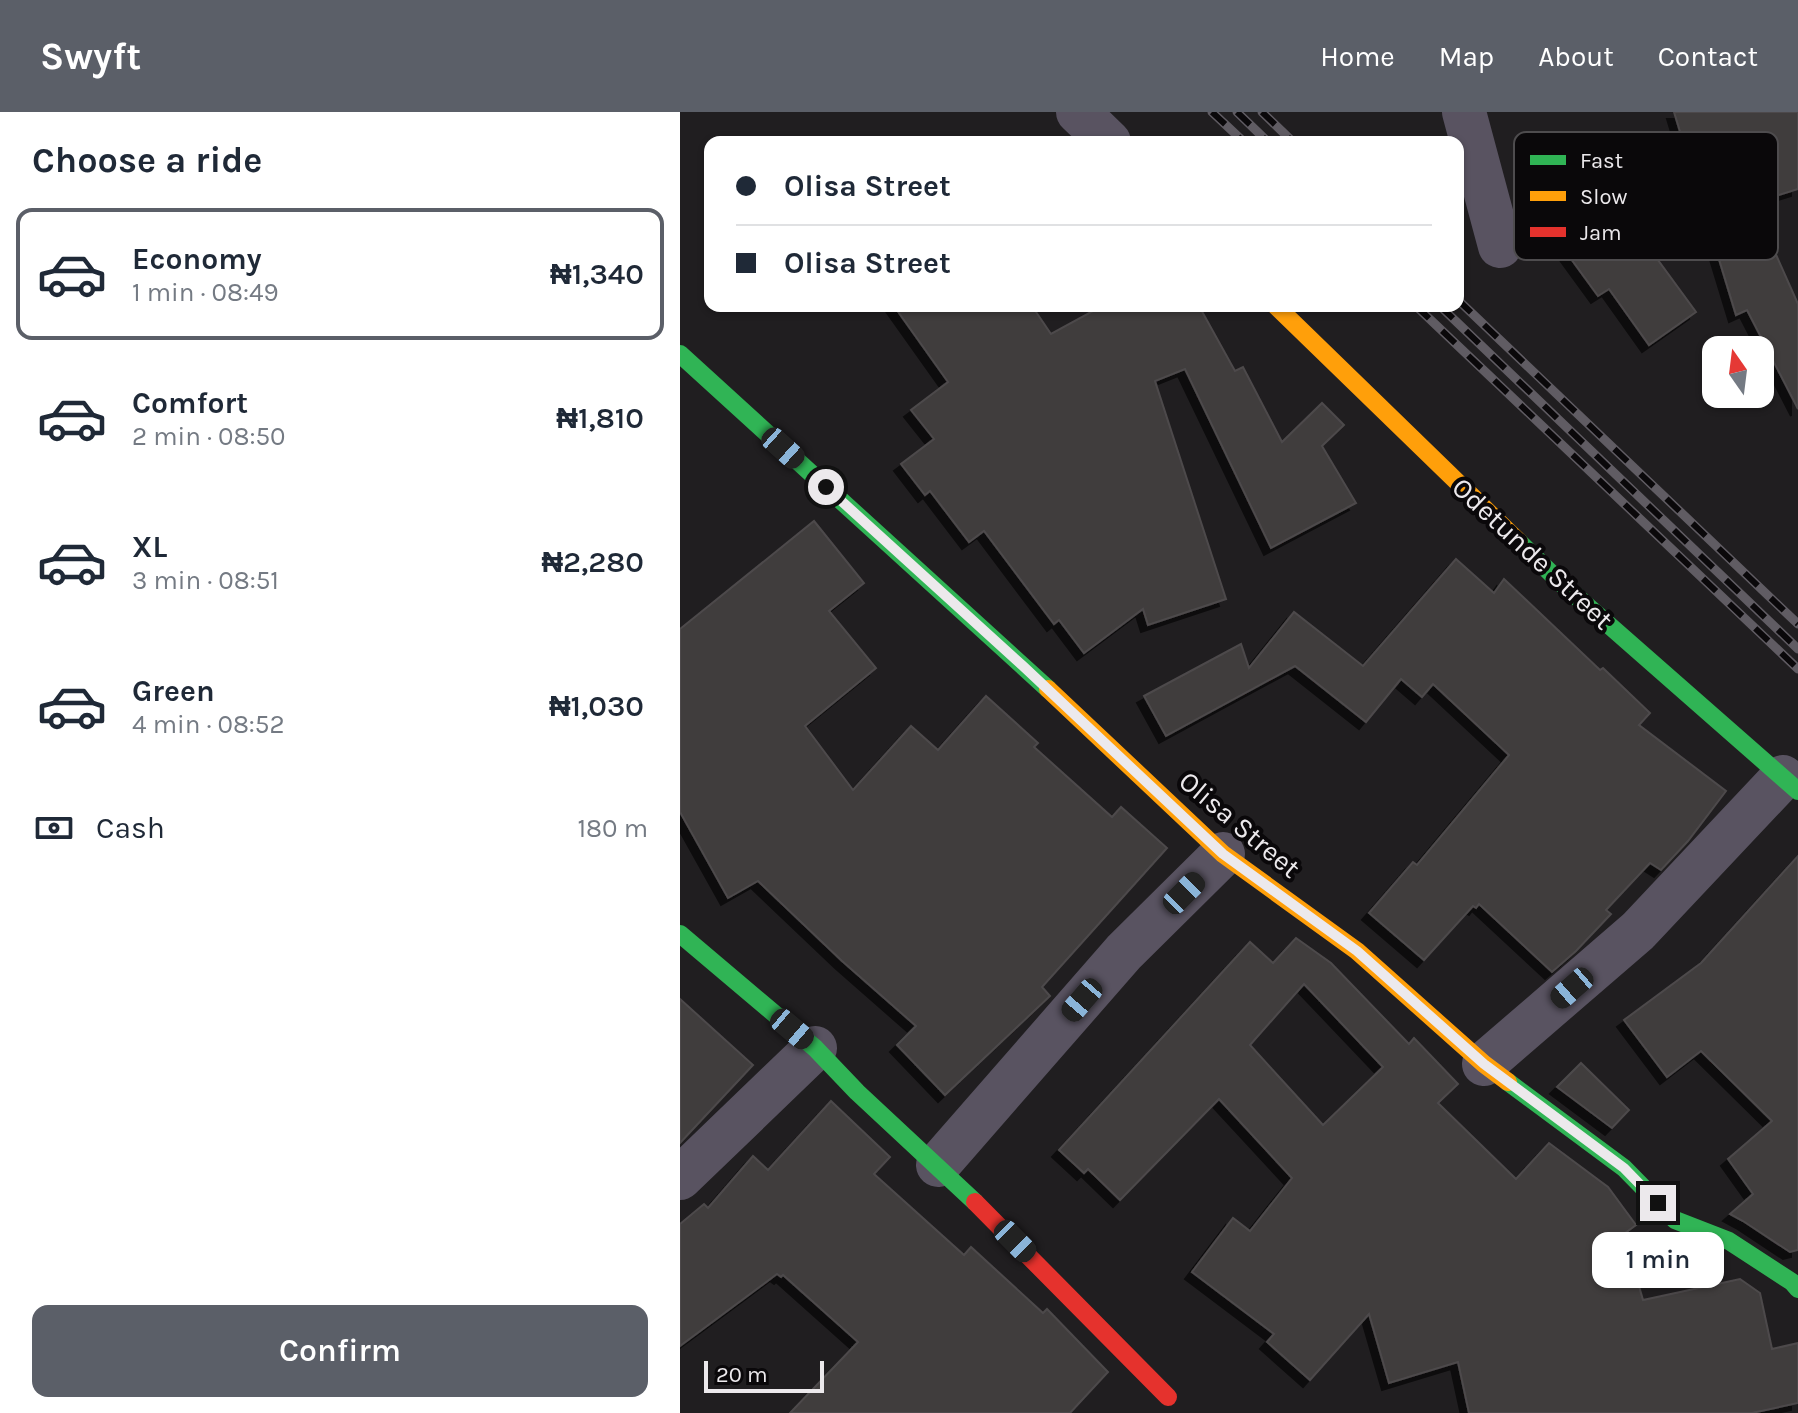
<!DOCTYPE html>
<meta charset="utf-8">
<style>
body{margin:0;font-family:Karla,sans-serif;background:#f6f6f7;color:#1f2937;height:100vh;display:flex;flex-direction:column;font-size:30px;white-space:nowrap}
*{box-sizing:border-box;margin:0}
p{font-size:26px;color:#747a83}
.icon{flex:none;width:44px;height:44px;fill:none;stroke:currentColor;stroke-width:2;stroke-linecap:round;stroke-linejoin:round}
.map{position:relative;flex:1;overflow:hidden}
.side{display:flex;flex-direction:column;background:#fff;width:680px}
.side>*{flex:none}
.guide{position:absolute;left:24px;top:24px;width:760px;height:176px;border-radius:16px;box-shadow:0 2px 6px #0004;display:grid;align-content:center;height:176px;padding:0 32px;background:#fff}
.needle{width:52px;rotate:346deg}
.tools{position:absolute;left:1022px;top:224px;display:grid;gap:16px}
.tools a{display:grid;place-items:center;width:72px;height:72px;border-radius:16px;background:#fff;box-shadow:0 2px 6px #0004;font-size:40px}
.scale{position:absolute;left:24px;bottom:20px;width:120px;box-sizing:border-box;padding-left:8px;border:4px solid #ece9ec;border-top:0;font-size:22px;line-height:28px;white-space:nowrap;color:#ece9ec;-webkit-text-stroke:6px #0a080a;paint-order:stroke}
.end{position:absolute;width:36px;height:36px;margin:-18px;border:10px solid #ece9ec;background:#111;box-shadow:0 0 0 4px #111}
.from{border-radius:50%}
.bubble{position:absolute;height:56px;border-radius:16px;background:#fff;box-shadow:0 2px 6px #0004;font-size:26px;font-weight:600;line-height:56px;text-align:center}
.car{position:absolute;width:24px;height:48px;margin:-24px -12px;border-radius:10px;box-shadow:0 0 6px 2px #0007;background:linear-gradient(#222 24%,#8ab4d8 0 40%,#222 0 76%,#8ab4d8 0 86%,#222 0)}
.guide b{display:flex;align-items:center;gap:28px;height:76px;font-size:30px}
.guide b+b{border-top:2px solid #e0e1e3}
.guide i{width:20px;height:20px;background:#1f2937}
ul{padding:0;list-style:none}
li{display:flex;align-items:center;gap:24px;height:132px;margin:0 16px 12px;padding:0 16px;border:4px solid transparent;border-radius:16px}
li div{flex:1}
li b{display:block;font-size:30px}
li em{font-style:normal;font-weight:600}
li.on{border-color:#5b5f68}
li>.icon{width:72px;height:72px;stroke-width:1.5}
h2{padding:0 32px;font-size:36px;line-height:96px}
.pay{display:flex;align-items:center;gap:20px;height:88px;padding:0 32px;font-size:30px}
.pay p{margin-inline-start:auto}
.button{display:flex;gap:16px;margin-top:auto;padding:16px 32px}
.button a{flex:1;height:92px;border-radius:16px;background:#5b5f68;color:#fff;font-size:32px;font-weight:600;line-height:92px;text-align:center}
header{display:flex;align-items:center;gap:48px;box-sizing:border-box;height:112px;padding:0 40px;background:#5b5f68;color:#fff}
header strong{font-size:38px}
nav{display:flex;gap:44px;margin-inline-start:auto;font-size:28px}
main{display:flex;flex:1;min-height:0}
.map>svg:first-child{display:block}
</style>
<header>
<strong>Swyft</strong>
<nav><a>Home</a><a>Map</a><a>About</a><a>Contact</a></nav>
</header>
<main>
<section class="side">
<h2>Choose a ride</h2>
<ul>
<li class="on"><svg class="icon" aria-label="car" viewBox="0 0 24 24"><path d="M5 17H2v-5l4-1 3-4h7l3 4 3 1v5h-3M9 17h6M6 11h13"/><circle cx="7" cy="17" r="2"/><circle cx="17" cy="17" r="2"/></svg><div><b>Economy</b><p>1 min · 08:49</p></div><em>₦1,340</em></li>
<li><svg class="icon" aria-label="car" viewBox="0 0 24 24"><path d="M5 17H2v-5l4-1 3-4h7l3 4 3 1v5h-3M9 17h6M6 11h13"/><circle cx="7" cy="17" r="2"/><circle cx="17" cy="17" r="2"/></svg><div><b>Comfort</b><p>2 min · 08:50</p></div><em>₦1,810</em></li>
<li><svg class="icon" aria-label="car" viewBox="0 0 24 24"><path d="M5 17H2v-5l4-1 3-4h7l3 4 3 1v5h-3M9 17h6M6 11h13"/><circle cx="7" cy="17" r="2"/><circle cx="17" cy="17" r="2"/></svg><div><b>XL</b><p>3 min · 08:51</p></div><em>₦2,280</em></li>
<li><svg class="icon" aria-label="car" viewBox="0 0 24 24"><path d="M5 17H2v-5l4-1 3-4h7l3 4 3 1v5h-3M9 17h6M6 11h13"/><circle cx="7" cy="17" r="2"/><circle cx="17" cy="17" r="2"/></svg><div><b>Green</b><p>4 min · 08:52</p></div><em>₦1,030</em></li>
</ul>
<div class="pay"><svg class="icon" aria-label="cash" viewBox="0 0 24 24"><path d="M3 7h18v10H3z"/><circle cx="12" cy="12" r="2"/></svg>Cash<p>180 m</p></div>
<div class="button"><a>Confirm</a></div>
</section>
<div class="map">
<svg width="1118" height="1301" viewBox="0 0 1118 1301">
<defs>
<filter id="shadow"><feDropShadow dx="-7" dy="7" stdDeviation="0" flood-color="#0009"/></filter>
</defs>
<rect width="100%" height="100%" fill="#201e20"/>
<!-- building -->
<g fill="#403d3e" stroke="#4d4a4b" stroke-width="2" fill-rule="evenodd" filter="url(#shadow)">
<polygon points="994,0 1118,0 1118,77 1073,91 1118,192 1118,297 1067,198 1056,203"/>
<polygon points="926,77 1016,200 969,233 929,177 918,184 870,118"/>
<polygon points="214,194 352,194 371,222 422,194 519,194 555,259 563,255 602,330 642,291 664,313 642,334 676,391 591,436 505,257 475,269 546,487 468,513 463,497 404,541 379,508 374,512 304,419 289,430 250,379 245,383 221,352 254,327 231,298 268,270"/>
<polygon points="134,409 184,471 149,499 196,556 125,614 173,678 231,614 258,638 306,584 358,631 354,635 432,705 441,695 487,736 362,875 370,884 265,983 217,933 236,914 162,849 78,769 48,786 0,700 0,517"/>
<polygon points="776,447 814,481 824,467 920,558 923,556 970,601 959,613 1046,679 1008,729 981,758 970,751 926,798 931,802 896,839 872,860 799,792 796,796 793,794 744,848 689,801 733,750 737,753 829,643 753,572 742,585 721,567 686,610 615,554 486,624 464,584 561,532 569,556 614,500 683,554"/>
<polygon points="1118,744 1118,1138 1110,1140 1063,1109 1050,1102 1073,1082 1048,1047 1092,1009 1021,939 987,965 944,908 1021,851"/>
<path d="M616,826L651,851L729,932L734,926L778,972L758,991L836,1067L869,1031L928,1075L956,1113L944,1122L963,1188L1060,1167L1080,1181L1092,1237L1118,1231V1291L1072,1301H789L778,1250L709,1271L689,1202L630,1268L587,1230L594,1222L512,1160L553,1106L570,1119L612,1066L539,987L440,1088L408,1057L404,1061L379,1038L570,830L593,851ZM624,872L703,955L643,1013L570,933Z"/>
<polygon points="0,887 73,953 0,1031"/>
<polygon points="901,951 949,998 932,1016 877,975"/>
<polygon points="151,989 210,1045 194,1062 284,1143 291,1135 363,1201 367,1197 428,1260 390,1301 110,1301 178,1230 103,1163 101,1165 97,1162 0,1234 0,1112 24,1092 28,1096 73,1044 88,1058"/>
</g>
<g fill="none" stroke-linecap="round" stroke-linejoin="round">
<!-- street -->
<g stroke="#595361" stroke-width="44">
<polyline points="398,0 429,30"/>
<polyline points="784,0 820,134"/>
<polyline points="804,952 958,819 1103,665"/>
<polyline points="258,1053 444,840 543,742"/>
<polyline points="0,1066 135,936"/>
</g>
<!-- fast -->
<g stroke="#30b455" stroke-width="18">
<polyline points="0,242 368,577"/>
<polyline points="839,430 880,470 1118,679"/>
<polyline points="0,822 135,936 177,980 295,1090"/>
<polyline points="828,970 944,1056 995,1108 1049,1129 1112,1170 1118,1177"/>
</g>
<!-- slow -->
<g stroke="#ff9f0a" stroke-width="18">
<polyline points="596,194 839,430"/>
<polyline points="368,577 543,742 677,839 804,952 828,970"/>
</g>
<!-- jam -->
<polyline stroke="#e5322d" stroke-width="18" points="295,1090 488,1285"/>
<defs>
<g id="rail">
<polyline points="532,0 564,30"/>
<polyline points="557,0 588,30"/>
<polyline points="582,0 613,30"/>
<polyline points="778,188 1118,512"/>
<polyline points="736,194 1118,557"/>
<polyline points="760,194 1118,537"/>
</g>
</defs>
<!-- rail casing -->
<use href="#rail" stroke="#605c63" stroke-width="9"/>
<!-- rail -->
<use href="#rail" stroke="#0a080a" stroke-width="6" stroke-dasharray="18" stroke-linecap="butt"/>
</g>
<g fill="none" stroke-linecap="round" stroke-linejoin="round">
<!-- route -->
<polyline stroke="#ece9ec" stroke-width="10" points="146,375 343,554 543,742 677,839 804,952 944,1056 978,1091"/>
</g>
<g text-anchor="middle" stroke-width="8" stroke-linejoin="round" paint-order="stroke">
<!-- street labels -->
<g font-size="28" fill="#ece9ec" stroke="#0a080a">
<text transform="translate(853 441) rotate(43)" y="10">Odetunde Street</text>
<text transform="translate(560 712) rotate(40)" y="10">Olisa Street</text>
</g>
</g>
<!-- legend -->
<rect x="834" y="20" width="264" height="128" rx="12" fill="#0a080a" stroke="#4e4c4e" stroke-width="2"/>
<rect x="850" y="43" width="36" height="10" fill="#30b455"/>
<rect x="850" y="79" width="36" height="10" fill="#ff9f0a"/>
<rect x="850" y="115" width="36" height="10" fill="#e5322d"/>
<g font-size="22" fill="#ece9ec">
<text x="900" y="56">Fast</text>
<text x="900" y="92">Slow</text>
<text x="900" y="128">Jam</text>
</g>
</svg>
<div class="tools">
<a><svg class="needle" viewBox="-14 -14 28 28"><path d="M0-13l5 13h-10z" fill="#e53935"/><path d="M0 13l5-13h-10z" fill="#747a83"/></svg></a>
</div>
<div class="scale">20 m</div>
<i class="end from" style="left:146px;top:375px"></i>
<i class="end" style="left:978px;top:1091px"></i>
<div class="bubble" style="left:912px;top:1120px;width:132px">1 min</div>
<i class="car" style="left:103px;top:336px;rotate:132deg"></i>
<i class="car" style="left:504px;top:781px;rotate:45deg"></i>
<i class="car" style="left:892px;top:876px;rotate:229deg"></i>
<i class="car" style="left:402px;top:888px;rotate:221deg"></i>
<i class="car" style="left:112px;top:917px;rotate:130deg"></i>
<i class="car" style="left:335px;top:1129px;rotate:135deg"></i>
<div class="guide">
<b><i class="from"></i>Olisa Street</b>
<b><i></i>Olisa Street</b>
</div>
</div>
</main>
